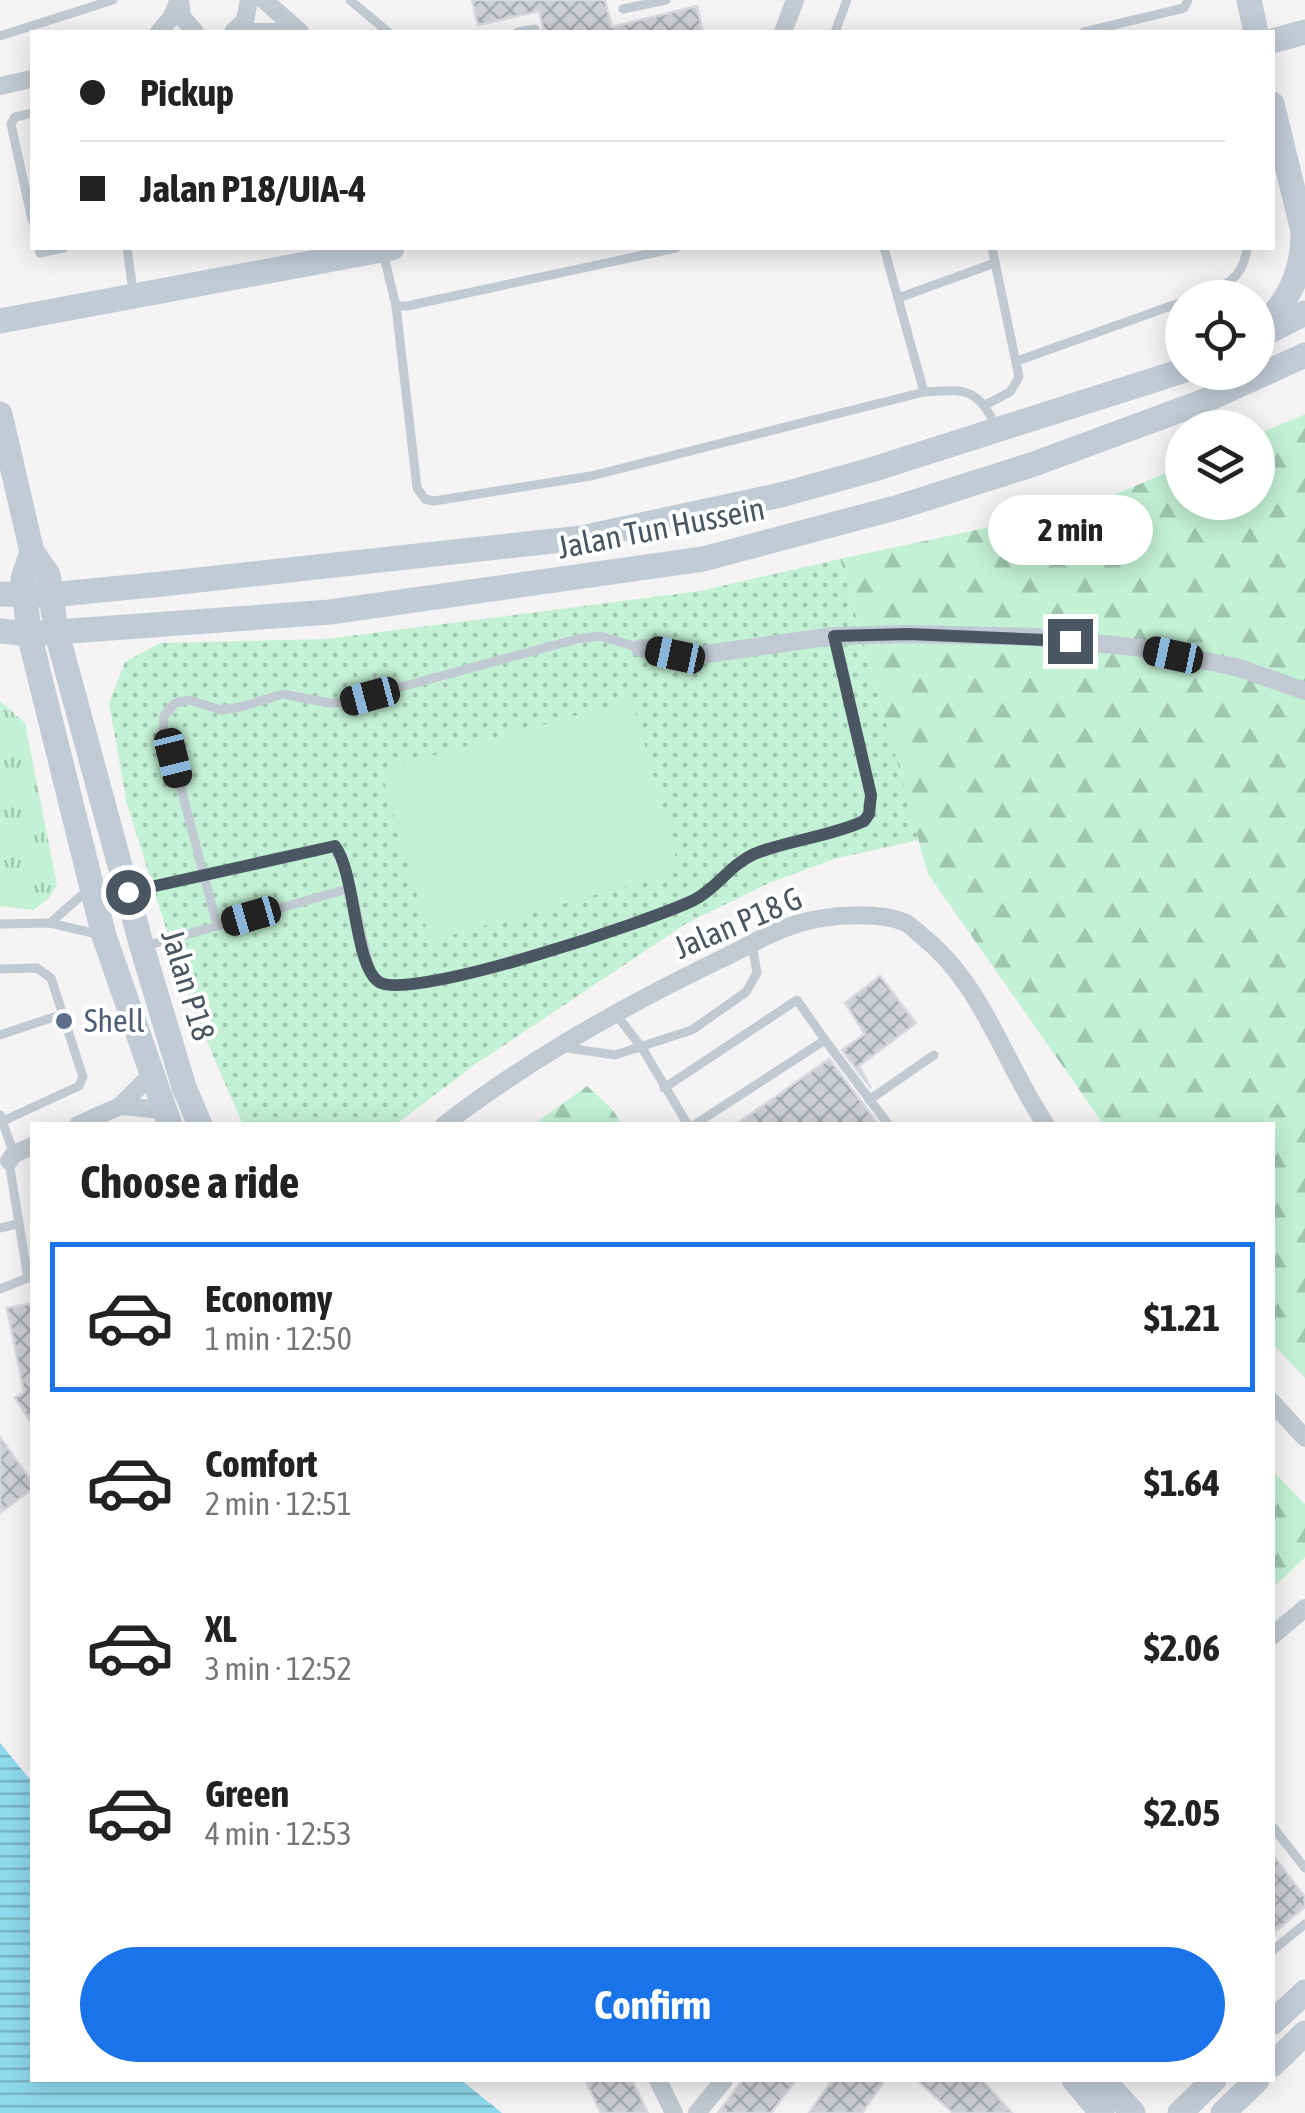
<!DOCTYPE html>
<meta charset="utf-8">
<style>
body{margin:0;font-family:"Asap Condensed",sans-serif;background:#f2f2f2;color:#222;height:100vh;display:flex;flex-direction:column;font-size:38px;white-space:nowrap}
*{box-sizing:border-box;margin:0}
p{font-size:32px;color:#767676}
.icon{flex:none;width:55px;height:55px;fill:none;stroke:currentColor;stroke-width:2;stroke-linecap:round;stroke-linejoin:round}
.map{position:relative;flex:1;overflow:hidden}
.drawer{position:absolute;left:30px;top:1122px;width:1245px;height:960px;display:flex;flex-direction:column;background:#fff;border-radius:0px;box-shadow:0 5px 25px #0003}
.drawer>*{flex:none}
.hud{position:absolute;left:30px;top:30px;width:1245px;height:220px;border-radius:0px;box-shadow:0 5px 25px #0003;display:grid;align-content:center;height:220px;padding:0 50px;background:#fff}
.fabs{position:absolute;left:1165px;top:280px;display:grid;gap:20px}
.fabs a{display:grid;place-items:center;width:110px;height:110px;border-radius:50%;background:#fff;box-shadow:0 5px 25px #0003;font-size:50px}
.end{position:absolute;width:45px;height:45px;margin:-22px;border:12px solid #4a5661;background:#fff;box-shadow:0 0 0 5px #fff}
.from{border-radius:50%}
.bubble{position:absolute;height:70px;border-radius:35px;background:#fff;box-shadow:0 5px 25px #0003;font-size:32px;font-weight:700;line-height:70px;text-align:center}
.car{position:absolute;width:30px;height:60px;margin:-30px -15px;border-radius:12px;box-shadow:0 0 8px 2px #0007;background:linear-gradient(#222 24%,#8ab4d8 0 40%,#222 0 76%,#8ab4d8 0 86%,#222 0)}
.hud b{display:flex;align-items:center;gap:35px;height:95px;font-size:38px}
.hud b+b{border-top:2px solid #e0e0e0}
.hud i{width:25px;height:25px;background:#222}
ul{padding:0;list-style:none}
li{display:flex;align-items:center;gap:30px;height:150px;margin:0 20px 15px;padding:0 30px;border:5px solid transparent;border-radius:0px}
li div{flex:1}
li b{display:block;font-size:38px}
li em{font-style:normal;font-weight:700}
li.active{border-color:#1a73e8}
li>.icon{width:90px;height:90px;stroke-width:1.5}
h2{padding:0 50px;font-size:45px;line-height:120px}
.button{display:flex;gap:20px;margin-top:auto;padding:20px 50px}
.button a{flex:1;height:115px;border-radius:60px;background:#1a73e8;color:#fff;font-size:40px;font-weight:700;line-height:115px;text-align:center}
.map>svg:first-child{display:block}
</style>
<div class="map">
<svg width="1305" height="2113" viewBox="0 0 1305 2113">
<defs>
<pattern id="grass-tufts" width="24" height="20" patternUnits="userSpaceOnUse" patternTransform="scale(2.5)"><rect width="24" height="20" fill="#c3f1d5"/><path d="M3 7l-1-3M5 7V3M7 7l1-3M15 17l-1-3M17 17v-4M19 17l1-3" fill="none" stroke="#a0c6b0"/></pattern>
<pattern id="forest-firs" width="22" height="20" patternUnits="userSpaceOnUse" patternTransform="scale(2.5)"><rect width="22" height="20" fill="#c3f1d5"/><path d="M5 1l3.5 6h-7zM16 11l3.5 6h-7z" fill="#a0c6b0"/></pattern>
<pattern id="park-dots" width="8" height="8" patternUnits="userSpaceOnUse" patternTransform="scale(2.5)"><rect width="8" height="8" fill="#c3f1d5"/><path d="M2 2h.1M6 6h.1" fill="none" stroke="#a0c6b0" stroke-width="1.8" stroke-linecap="round"/></pattern>
<pattern id="water-rules" width="6" height="5" patternUnits="userSpaceOnUse" patternTransform="scale(2.5)"><rect width="6" height="5" fill="#90daee"/><path d="M0 2.5h6" fill="none" stroke="#78b4c4"/></pattern>
<pattern id="building-cross-hatch" width="8" height="8" patternUnits="userSpaceOnUse" patternTransform="scale(2.5)"><rect width="8" height="8" fill="#cdcfd5"/><path d="M0 0l8 8M0 8l8-8" fill="none" stroke="#a8abb0"/></pattern>
</defs>
<rect width="100%" height="100%" fill="#f5f3f3"/>
<!-- grass -->
<polygon fill="url(#grass-tufts)" points="0,701 25,723 57,885 48,899 33,910 0,906"/>
<!-- forest -->
<g fill="url(#forest-firs)">
<polygon points="1305,414 1305,1378 1273,1344 1272,1125 1104,1125 928,874 840,559 1088,506 1182,466 1182,502 1258,502 1258,434"/>
<polygon points="587,1086 612,1109 623,1125 533,1125"/>
<polygon points="1273,1471 1305,1504 1305,1557 1273,1588"/>
</g>
<!-- park -->
<polygon fill="url(#park-dots)" points="840,559 919,840 838,858 771,882 687,923 473,1066 395,1125 243,1125 187,995 127,804 109,703 125,662 160,643 326,639 700,591"/>
<!-- pitch -->
<polygon fill="#c3f1d5" points="632,700 680,871 430,941 381,770"/>
<!-- water -->
<polygon fill="url(#water-rules)" points="0,1743 32,1782 32,2080 461,2080 502,2113 0,2113"/>
<!-- building -->
<g fill="url(#building-cross-hatch)" stroke="#d7d9de" stroke-width="2.5">
<polygon points="472,0 605,0 612,27 697,6 703,32 544,32 539,11 478,25"/>
<polygon points="880,976 916,1023 859,1066 871,1088 842,1050 865,1034 845,1003"/>
<polygon points="829,1059 879,1125 735,1125"/>
<polygon points="32,1303 32,1424 15,1398 24,1392 7,1308"/>
<polygon points="0,1437 32,1482 32,1489 0,1513"/>
<polygon points="1272,1854 1305,1897 1305,1907 1272,1934"/>
<polygon points="585,2080 632,2080 648,2113 601,2113"/>
<polygon points="743,2080 796,2080 771,2113 718,2113"/>
<polygon points="832,2080 885,2080 862,2113 809,2113"/>
<polygon points="917,2080 982,2080 1012,2113 953,2113"/>
</g>
<g fill="none" stroke-linecap="round" stroke-linejoin="round">
<!-- lane -->
<g stroke="#c1cad2" stroke-width="9">
<polyline points="350,0 388,32"/>
<polyline points="623,9 666,0"/>
<polyline points="518,32 535,29"/>
<polyline points="835,32 847,0"/>
<polyline points="1084,32 1184,8 1188,0"/>
<polyline points="0,36 113,0"/>
<polyline points="32,113 15,117 11,124 32,220"/>
<polyline points="38,248 40,253 64,248"/>
<polyline points="127,248 133,291"/>
<polyline points="884,248 924,392"/>
<polyline points="383,252 396,306 407,306 676,248"/>
<polyline points="898,298 995,263"/>
<path d="M1194,298C1223,287 1243,281 1247,248"/>
<path d="M396,306L417,488L425,499L434,501L591,476L924,392C969,389 976,388 998,429"/>
<polyline points="1017,361 1182,302"/>
<polyline points="985,405 1010,392 1019,377 992,248"/>
<polyline points="130,892 335,846 351,888 371,974 383,984 405,987 482,969 646,921 710,891 734,867 751,856 855,825 869,814 871,795 834,636"/>
<polyline points="50,923 89,889"/>
<polyline points="0,924 50,923 101,935"/>
<polyline points="217,925 173,758 163,737 164,716 175,703 189,700 222,710 241,707 283,694 330,703 346,702 577,639 600,636 640,648"/>
<polyline points="146,946 351,888"/>
<polyline points="0,969 37,968 51,978 83,1077 79,1086 3,1121"/>
<polyline points="615,1013 642,1048 688,1125"/>
<polyline points="0,1035 63,1014"/>
<polyline points="825,1040 888,1124"/>
<polyline points="561,1047 615,1055 692,1030 746,992 757,973 752,944"/>
<polyline points="664,1088 797,1000 825,1040 694,1125"/>
<polyline points="869,1100 934,1055"/>
<polyline points="0,1115 14,1154"/>
<polyline points="9,1162 28,1278"/>
<polyline points="0,1228 17,1224"/>
<polyline points="0,1289 30,1277"/>
<polyline points="1272,1826 1305,1868"/>
<polyline points="1272,1951 1305,1924"/>
</g>
<!-- street -->
<g stroke="#c1cad2" stroke-width="18">
<polyline points="180,0 182,17 195,32"/>
<polyline points="264,0 300,32"/>
<polyline points="159,32 171,18 179,0"/>
<polyline points="233,32 245,21 249,0"/>
<polyline points="247,32 286,32"/>
<polyline points="783,32 795,0"/>
<polyline points="0,86 32,79"/>
<polyline points="640,648 692,656 834,636 909,634 1034,637 1142,648 1236,667 1305,691"/>
<polyline points="120,1106 163,1110"/>
<polyline points="78,1125 120,1106 151,1075"/>
<path d="M444,1125C528,1060 622,1007 717,961C743,949 771,931 800,923C828,915 877,911 904,922C911,925 917,932 922,936C983,984 1004,1063 1046,1125"/>
<polyline points="9,1161 14,1154 32,1146"/>
<polyline points="1272,1402 1305,1438"/>
<polyline points="1272,1636 1305,1608"/>
<polyline points="658,2080 674,2113"/>
<polyline points="697,2113 724,2080"/>
</g>
<!-- secondary -->
<g stroke="#c1cbd6" stroke-width="25">
<polyline points="1249,0 1256,32"/>
<polyline points="1272,41 1305,32"/>
<polyline points="1272,104 1305,239"/>
<polyline points="0,321 392,248"/>
<path d="M1258,331C1287,304 1303,274 1303,234"/>
<polyline points="1262,335 1305,313"/>
<polyline points="0,414 32,552 48,575 56,630 142,947 184,1087 200,1125"/>
<polyline points="32,552 23,578 29,634 104,936 170,1125"/>
<polyline points="0,594 50,595 162,584 581,538 781,495 871,470 1182,371"/>
<polyline points="0,631 29,634 330,612 703,559 899,507 1034,464 1202,402 1305,355"/>
<polyline points="1272,2023 1305,1992"/>
<polyline points="1272,2065 1305,2033"/>
<polyline points="1074,2080 1102,2113"/>
<polyline points="1103,2080 1133,2113"/>
<polyline points="1180,2113 1214,2080"/>
<polyline points="1223,2113 1257,2080"/>
</g>
</g>
<g fill="none" stroke-linecap="round" stroke-linejoin="round">
<!-- route -->
<path stroke="#4a5661" stroke-width="12" d="M128,892L335,846C356,874 354,966 379,982C411,1002 653,920 694,900C717,888 730,865 754,854C789,840 829,837 864,821L869,814L871,795L834,636L909,634L1070,641"/>
</g>
<!-- markers -->
<circle fill="#5c6f8a" stroke="#fff" stroke-width="4" cx="64" cy="1021" r="10"/>
<g text-anchor="middle" stroke-width="8" stroke-linejoin="round" paint-order="stroke">
<!-- street labels -->
<g font-size="32" fill="#4a5661" stroke="#fff">
<text transform="translate(661 528) rotate(-11)" y="11">Jalan Tun Hussein</text>
<text transform="translate(738 923) rotate(-23)" y="11">Jalan P18 G</text>
<text transform="translate(188 985) rotate(73)" y="11">Jalan P18</text>
</g>
<!-- service labels -->
<g font-size="32" fill="#4e5e75" stroke="#fff" text-anchor="start">
<text x="84" y="1032">Shell</text>
</g>
</g>
</svg>
<div class="fabs">
<a><svg class="icon" aria-label="locate" viewBox="0 0 24 24"><circle cx="12" cy="12" r="6"/><path d="M12 2v4M12 18v4M2 12h4M18 12h4"/></svg></a>
<a><svg class="icon" aria-label="layers" viewBox="0 0 24 24"><path d="M12 4l9 5-9 5-9-5zM3 14l9 5 9-5"/></svg></a>
</div>
<i class="end from" style="left:128px;top:892px"></i>
<i class="end" style="left:1070px;top:641px"></i>
<div class="bubble" style="left:988px;top:495px;width:165px">2 min</div>
<i class="car" style="left:675px;top:655px;rotate:282deg"></i>
<i class="car" style="left:1173px;top:655px;rotate:282deg"></i>
<i class="car" style="left:370px;top:696px;rotate:255deg"></i>
<i class="car" style="left:173px;top:758px;rotate:166deg"></i>
<i class="car" style="left:251px;top:916px;rotate:254deg"></i>
<div class="hud">
<b><i class="from"></i>Pickup</b>
<b><i></i>Jalan P18/UIA-4</b>
</div>
<section class="drawer">
<h2>Choose a ride</h2>
<ul>
<li class="active"><svg class="icon" aria-label="car" viewBox="0 0 24 24"><path d="M5 17H2v-5l4-1 3-4h7l3 4 3 1v5h-3M9 17h6M6 11h13"/><circle cx="7" cy="17" r="2"/><circle cx="17" cy="17" r="2"/></svg><div><b>Economy</b><p>1 min · 12:50</p></div><em>$1.21</em></li>
<li><svg class="icon" aria-label="car" viewBox="0 0 24 24"><path d="M5 17H2v-5l4-1 3-4h7l3 4 3 1v5h-3M9 17h6M6 11h13"/><circle cx="7" cy="17" r="2"/><circle cx="17" cy="17" r="2"/></svg><div><b>Comfort</b><p>2 min · 12:51</p></div><em>$1.64</em></li>
<li><svg class="icon" aria-label="car" viewBox="0 0 24 24"><path d="M5 17H2v-5l4-1 3-4h7l3 4 3 1v5h-3M9 17h6M6 11h13"/><circle cx="7" cy="17" r="2"/><circle cx="17" cy="17" r="2"/></svg><div><b>XL</b><p>3 min · 12:52</p></div><em>$2.06</em></li>
<li><svg class="icon" aria-label="car" viewBox="0 0 24 24"><path d="M5 17H2v-5l4-1 3-4h7l3 4 3 1v5h-3M9 17h6M6 11h13"/><circle cx="7" cy="17" r="2"/><circle cx="17" cy="17" r="2"/></svg><div><b>Green</b><p>4 min · 12:53</p></div><em>$2.05</em></li>
</ul>
<div class="button"><a>Confirm</a></div>
</section>
</div>
